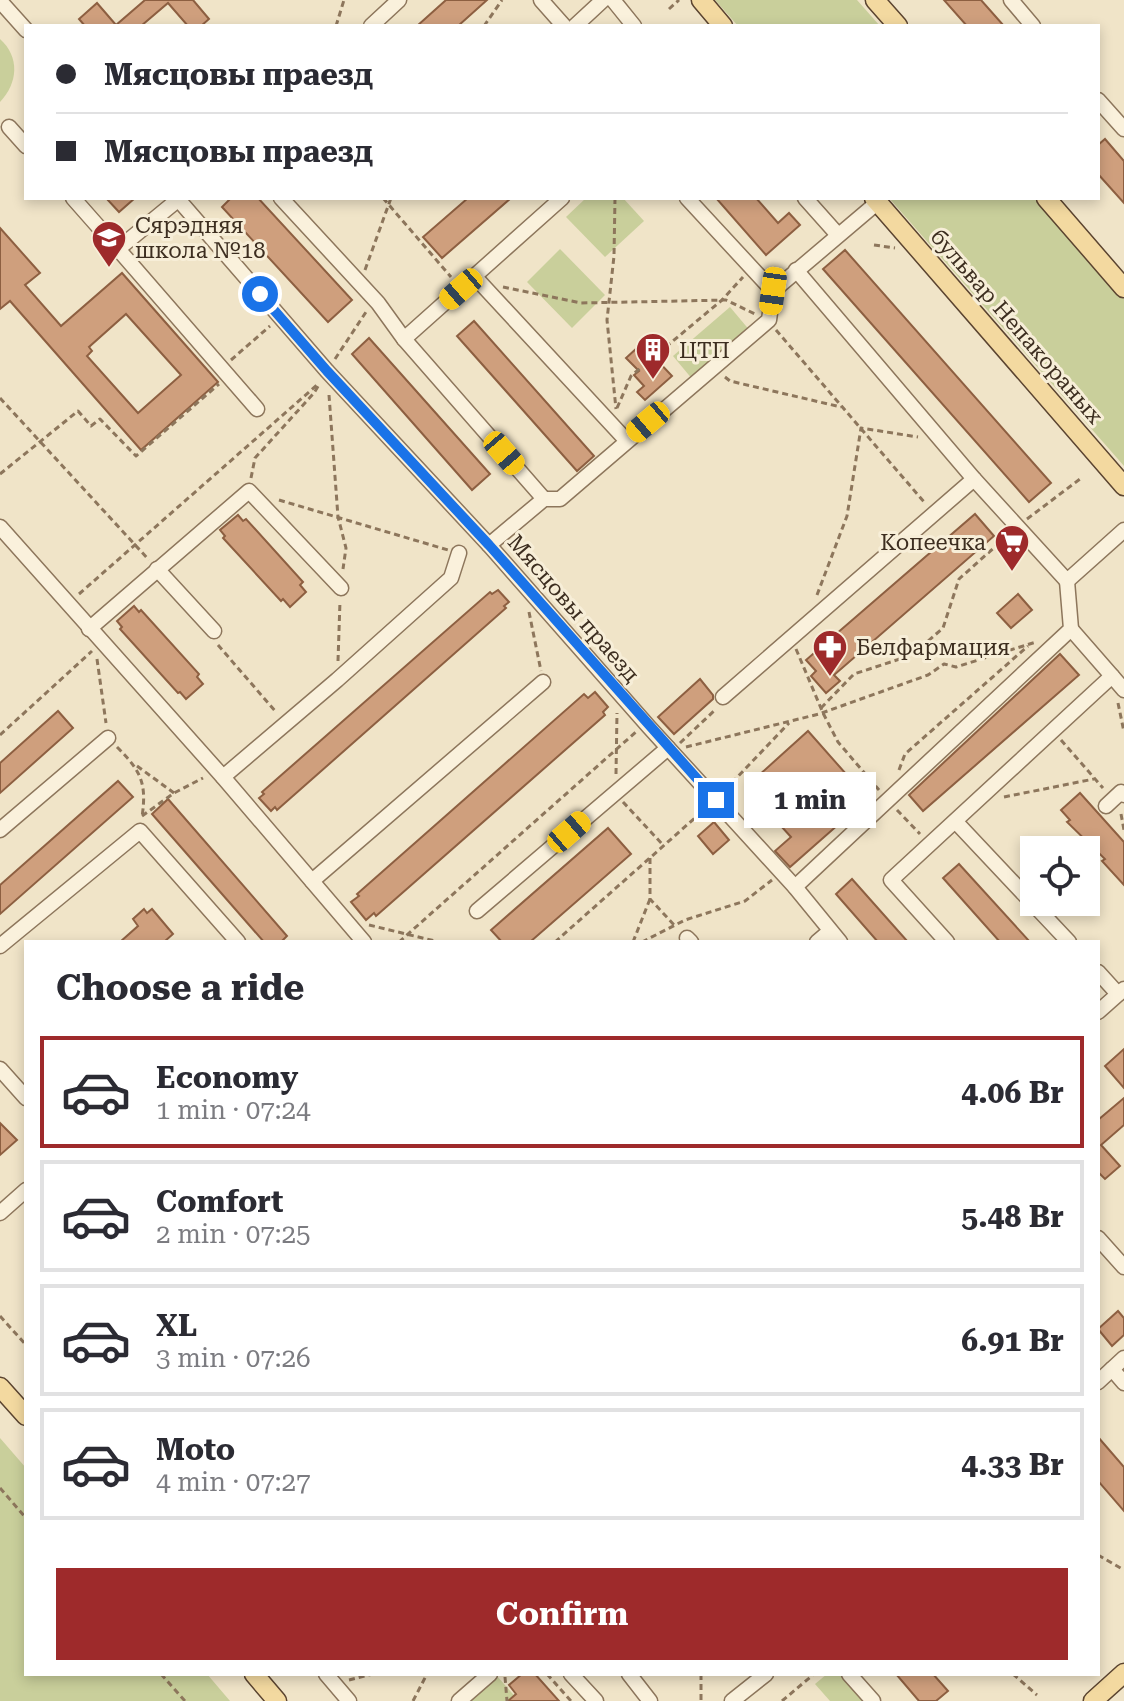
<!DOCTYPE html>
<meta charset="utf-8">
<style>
body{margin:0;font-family:"Roboto Serif",serif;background:#f2f2f3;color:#2b2b33;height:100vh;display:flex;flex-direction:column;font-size:30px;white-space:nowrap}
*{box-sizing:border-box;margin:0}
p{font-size:26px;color:#7c7c81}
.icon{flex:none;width:44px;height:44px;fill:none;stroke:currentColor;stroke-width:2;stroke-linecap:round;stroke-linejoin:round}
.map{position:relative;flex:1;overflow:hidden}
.side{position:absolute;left:24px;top:940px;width:1076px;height:736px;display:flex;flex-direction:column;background:#fff;border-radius:0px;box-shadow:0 4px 12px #0003}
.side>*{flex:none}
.banner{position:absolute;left:24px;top:24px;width:1076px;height:176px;border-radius:0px;box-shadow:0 4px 12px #0003;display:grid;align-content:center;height:176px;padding:0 32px;background:#fff}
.fabs{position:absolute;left:1020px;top:836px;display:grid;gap:16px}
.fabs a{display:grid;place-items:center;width:80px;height:80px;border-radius:0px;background:#fff;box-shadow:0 4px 12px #0003;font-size:40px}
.end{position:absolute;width:36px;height:36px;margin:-18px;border:10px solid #1a73e8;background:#fff;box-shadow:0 0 0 4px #fff}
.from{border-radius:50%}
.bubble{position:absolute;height:56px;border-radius:0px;background:#fff;box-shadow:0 4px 12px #0003;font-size:26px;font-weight:700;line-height:56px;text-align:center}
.car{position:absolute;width:24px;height:48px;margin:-24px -12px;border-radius:10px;box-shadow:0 0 6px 2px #0007;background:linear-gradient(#f5c518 24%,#345 0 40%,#f5c518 0 76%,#345 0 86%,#f5c518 0)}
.banner b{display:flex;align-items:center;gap:28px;height:76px;font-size:30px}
.banner b+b{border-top:2px solid #e1e1e2}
.banner i{width:20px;height:20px;background:#2b2b33}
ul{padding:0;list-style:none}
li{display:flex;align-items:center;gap:24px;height:112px;margin:0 16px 12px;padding:0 16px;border:4px solid #e1e1e2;border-radius:0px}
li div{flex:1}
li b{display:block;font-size:30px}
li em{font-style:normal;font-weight:700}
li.current{border-color:#9e2a2b}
li>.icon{width:72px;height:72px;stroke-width:1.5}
h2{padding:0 32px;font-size:36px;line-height:96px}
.action{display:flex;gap:16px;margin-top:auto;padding:16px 32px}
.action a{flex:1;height:92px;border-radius:0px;background:#9e2a2b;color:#fff;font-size:32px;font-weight:700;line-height:92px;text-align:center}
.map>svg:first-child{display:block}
</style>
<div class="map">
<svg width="1124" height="1701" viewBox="0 0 1124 1701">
<rect width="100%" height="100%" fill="#f0e4c8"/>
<!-- green -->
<g fill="#c9cf9b">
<polygon points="715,0 857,0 880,26 738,26"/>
<path d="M0,39C20,57 18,83 0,102Z"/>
<polygon points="586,198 623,198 644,221 605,257 566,217"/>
<polygon points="889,198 1034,198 1124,299 1124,466"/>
<polygon points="560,249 605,295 572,328 527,282"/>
<polygon points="730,307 751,332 693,380 673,356"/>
<polygon points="0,1438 26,1468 26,1674 207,1674 230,1701 0,1701"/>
<polygon points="827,1674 859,1674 880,1701 830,1701 815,1684"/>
<polygon points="497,1676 519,1701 469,1701"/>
</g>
<!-- building -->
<g fill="#cf9f7d" stroke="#8d5f41" stroke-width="2" fill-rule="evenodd">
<polygon points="145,0 193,0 209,19 201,26 188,26 168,3 141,26 85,26 79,19 97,3 116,25"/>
<polygon points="446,0 487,0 458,26 417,26"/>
<polygon points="944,0 981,0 1004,26 967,26"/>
<polygon points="1105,139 1124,161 1124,203 1098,174 1098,145"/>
<polygon points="106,198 135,198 119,212"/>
<polygon points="231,198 258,198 352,300 328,322 222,207"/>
<polygon points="468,198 511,198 442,258 423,237"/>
<polygon points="716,198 756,198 778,223 789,213 800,225 766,255"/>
<path d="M0,228L40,273L25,285L61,326L122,273L218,382L141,450L10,301L0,309ZM126,314L181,375L138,413L87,356L92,351L89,347Z"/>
<polygon points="845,250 1051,483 1029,502 823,269"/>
<polygon points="474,321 594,456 577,471 457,336"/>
<polygon points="369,338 490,474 472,490 352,354"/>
<polygon points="637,348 649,362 654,357 672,376 645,400 637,392 644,386 634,375 639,371 626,358"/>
<polygon points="975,514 994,536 834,675 840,681 826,693 811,676 816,671 806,660"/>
<polygon points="238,515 243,521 246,519 303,582 300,585 306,592 290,607 283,599 281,601 223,538 225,536 220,530"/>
<polygon points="498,590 509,602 504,606 506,608 277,810 275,807 271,811 259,798 264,794 262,792 490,592 492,594"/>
<polygon points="1018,594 1032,610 1011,628 997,613"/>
<polygon points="134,606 139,612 141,610 199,674 197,677 203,684 186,699 180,692 178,693 120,629 122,627 117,621"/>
<polygon points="1060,654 1079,675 923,811 909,795"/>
<polygon points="700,679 713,695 713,699 674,734 658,717"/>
<polygon points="595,692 608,707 603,712 605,715 376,916 374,913 366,920 351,902 359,896 357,894 584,694 588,698"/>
<polygon points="58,711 73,728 0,793 0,763"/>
<polygon points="808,731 854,783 848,788 856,797 850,802 856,809 790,867 775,851 791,837 771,815 782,804 757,777"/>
<polygon points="118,781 133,797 0,914 0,885"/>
<polygon points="1080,793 1124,842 1124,885 1102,861 1105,859 1067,822 1070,820 1061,810"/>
<polygon points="168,799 287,936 281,942 264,942 152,814"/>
<polygon points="714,822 729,840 713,854 698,836"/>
<polygon points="608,828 631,854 530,942 502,942 491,930"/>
<polygon points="959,864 1030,942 1000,942 943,878"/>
<polygon points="852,879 908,942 878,942 836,894"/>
<polygon points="144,909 147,913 152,909 173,934 164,942 120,942 138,926 133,919"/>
<polygon points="1124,1049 1124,1088 1105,1066"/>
<polygon points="1124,1098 1124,1125 1101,1145 1120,1166 1105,1179 1098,1172 1098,1120"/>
<polygon points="0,1123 17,1140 0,1155"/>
<polygon points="1118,1311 1124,1318 1124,1335 1112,1346 1098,1329"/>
<polygon points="1098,1437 1124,1467 1124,1511 1098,1481"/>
<polygon points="522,1674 535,1674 559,1701 508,1701 516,1694 509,1685"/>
<polygon points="896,1674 933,1674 948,1691 936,1701 919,1701"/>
</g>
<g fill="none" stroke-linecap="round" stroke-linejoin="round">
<defs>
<g id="minor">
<polyline points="541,0 564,26"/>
<polyline points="613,0 634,26"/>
<polyline points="1011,0 1033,26"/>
<polyline points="0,1 26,30"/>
<polyline points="371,26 399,0"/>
<polyline points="575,26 603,0"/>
<polyline points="1098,100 1124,129"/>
<polyline points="9,127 26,146"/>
<polyline points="73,198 118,249 180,198"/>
<polyline points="177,198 327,371 489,545 649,727 795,887 840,942"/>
<polyline points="281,198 378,303 404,339 544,499"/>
<polyline points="687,198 773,291"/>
<polyline points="805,198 838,235"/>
<polyline points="118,249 257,409"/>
<polyline points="796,270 974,479 1067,581 1124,530"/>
<polyline points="475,277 626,440"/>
<polyline points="404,339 562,198"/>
<polyline points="0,527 223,777 364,942"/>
<polyline points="489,545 544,499 560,499 769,320 773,291 878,202"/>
<polyline points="157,569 214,631"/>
<polyline points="89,629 249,491 341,588"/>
<polyline points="1112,676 1124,690"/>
<polyline points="723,697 974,479"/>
<polyline points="223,777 337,680 451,578 459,553"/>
<polyline points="1106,806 1121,792 1124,795"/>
<polyline points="956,822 1069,942"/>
<polyline points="0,830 108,738"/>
<polyline points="312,881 543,682"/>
<polyline points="795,887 1071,629 1067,581"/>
<polyline points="477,911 668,748"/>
<polyline points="687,938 691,942"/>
<polyline points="817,942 830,931"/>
<polyline points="947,942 891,880 1112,676 1071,629"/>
<polyline points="0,946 140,831 238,942"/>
<polyline points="1098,972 1118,994"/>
<polyline points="1098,1012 1124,989"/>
<polyline points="0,1069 26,1098"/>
<polyline points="0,1213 26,1190"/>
<polyline points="1098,1238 1124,1267"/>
<polyline points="1112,1369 1124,1383"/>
<polyline points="1098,1382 1124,1358"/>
<polyline points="326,1674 349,1701"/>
<polyline points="571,1674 596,1701"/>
<polyline points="629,1674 650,1701"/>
<polyline points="849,1674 873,1701"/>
<polyline points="459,1701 490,1674"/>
<polyline points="732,1701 766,1674"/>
</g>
<g id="major">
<polyline points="701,0 723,26"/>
<polyline points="875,0 898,26"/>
<polyline points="874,198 1124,486"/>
<polyline points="1046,198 1124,288"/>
<polyline points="0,1387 26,1416"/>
<polyline points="254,1674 277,1701"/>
<polyline points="1093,1701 1124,1673"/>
</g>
</defs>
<!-- minor casing -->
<use href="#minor" stroke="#8d765c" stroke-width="17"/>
<!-- major casing -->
<use href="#major" stroke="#5b4430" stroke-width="21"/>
<!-- path -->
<g stroke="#8d765c" stroke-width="3" stroke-dasharray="6 4" stroke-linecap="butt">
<polyline points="669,9 679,0"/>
<polyline points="336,26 344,0"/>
<polyline points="484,26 502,0"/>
<polyline points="383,198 451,277"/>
<polyline points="615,198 614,256 607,320 616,409"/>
<polyline points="874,245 895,248"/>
<polyline points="365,270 391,198"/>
<polyline points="503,287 581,303 726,300 755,314"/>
<polyline points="776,330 925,503"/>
<polyline points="335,359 366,312"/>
<polyline points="231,360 270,326"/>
<polyline points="725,377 730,381 841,407"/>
<polyline points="329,395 338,517 346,548 343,569"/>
<polyline points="0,398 149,560"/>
<polyline points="617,408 631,376 722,300 743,277"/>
<polyline points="0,474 78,411 91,426 100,419 136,456 219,384"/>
<polyline points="251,478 255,458 314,393 320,383"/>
<polyline points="279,500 448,550"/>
<polyline points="1027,519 1080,479"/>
<polyline points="79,594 317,385"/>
<polyline points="817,595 847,516 861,428 918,437"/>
<polyline points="529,612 541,671"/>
<polyline points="218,645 276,712"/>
<polyline points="796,649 823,713 838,742 879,790"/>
<polyline points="97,659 106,723"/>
<polyline points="338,661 340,601"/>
<polyline points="1118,703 1124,732"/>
<polyline points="821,708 854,674 912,655 943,628 959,579 1006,537"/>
<polyline points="0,735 92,651"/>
<polyline points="1061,740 1103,788"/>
<polyline points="680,743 715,710"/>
<path d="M117,747C141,771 147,783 142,817"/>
<polyline points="686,747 819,714 928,675 944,664 956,667 1036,642"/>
<polyline points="137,766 174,793"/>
<polyline points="899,770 905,754 1028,646"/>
<polyline points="616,774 617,713"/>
<polyline points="725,790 789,723"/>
<polyline points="1004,797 1094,779"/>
<polyline points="623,802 664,846"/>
<polyline points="897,810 920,834"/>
<polyline points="1121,814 1124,830"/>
<polyline points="142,816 174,793 203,778"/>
<polyline points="650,858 650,899 676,927"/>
<polyline points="369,925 439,942"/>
<polyline points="399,942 637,731"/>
<polyline points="555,942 705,809"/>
<polyline points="633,942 650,899"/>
<polyline points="642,942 685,920 745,901 772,880"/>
<polyline points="0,1316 26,1345"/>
<polyline points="0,1488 26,1518"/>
<polyline points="1098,1555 1124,1570"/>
<polyline points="161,1674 185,1701"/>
<polyline points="547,1674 571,1701"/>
<polyline points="701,1674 701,1701"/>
<polyline points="1013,1674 1037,1695"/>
<polyline points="505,1677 507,1701"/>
<polyline points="349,1680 373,1674"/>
<polyline points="413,1701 427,1674"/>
<polyline points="782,1701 814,1674"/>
</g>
<!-- minor -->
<use href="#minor" stroke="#faf1dc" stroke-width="14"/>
<!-- major -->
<use href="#major" stroke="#f3d9a0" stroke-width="18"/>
</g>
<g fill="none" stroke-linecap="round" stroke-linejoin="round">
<!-- route -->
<polyline stroke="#1a73e8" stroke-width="10" points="260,294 327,371 489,545 716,800"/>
</g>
<!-- icons -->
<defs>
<symbol id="school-pin" viewBox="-11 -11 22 30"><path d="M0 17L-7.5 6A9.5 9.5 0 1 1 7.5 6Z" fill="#9e2a2b" stroke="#f7eed8"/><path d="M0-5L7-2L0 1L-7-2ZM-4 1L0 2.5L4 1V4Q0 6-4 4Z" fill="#fff"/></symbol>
<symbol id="building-pin" viewBox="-11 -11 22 30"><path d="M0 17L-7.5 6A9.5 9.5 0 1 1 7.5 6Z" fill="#9e2a2b" stroke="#f7eed8"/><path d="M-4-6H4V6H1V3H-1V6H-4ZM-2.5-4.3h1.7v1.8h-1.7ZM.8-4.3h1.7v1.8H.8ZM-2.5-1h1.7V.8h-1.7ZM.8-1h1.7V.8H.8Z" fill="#fff"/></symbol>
<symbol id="supermarket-pin" viewBox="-11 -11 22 30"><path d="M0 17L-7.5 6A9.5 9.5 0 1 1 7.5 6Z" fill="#9e2a2b" stroke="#f7eed8"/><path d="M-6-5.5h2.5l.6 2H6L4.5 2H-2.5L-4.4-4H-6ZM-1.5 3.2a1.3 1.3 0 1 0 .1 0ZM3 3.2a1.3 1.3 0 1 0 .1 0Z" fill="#fff"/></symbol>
<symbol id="pharmacy-pin" viewBox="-11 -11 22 30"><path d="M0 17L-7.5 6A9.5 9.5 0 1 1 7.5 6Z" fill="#9e2a2b" stroke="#f7eed8"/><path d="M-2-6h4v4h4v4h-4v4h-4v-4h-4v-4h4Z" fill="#fff"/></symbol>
</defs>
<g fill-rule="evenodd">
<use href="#school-pin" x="89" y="218" width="40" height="54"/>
<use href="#building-pin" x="633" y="330" width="40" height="54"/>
<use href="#supermarket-pin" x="992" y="522" width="40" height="54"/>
<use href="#pharmacy-pin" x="810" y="627" width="40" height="54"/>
</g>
<g text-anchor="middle" stroke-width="6" stroke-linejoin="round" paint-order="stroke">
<!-- poi labels -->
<g font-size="22" fill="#3d2e20" stroke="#f7eed8" text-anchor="start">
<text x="135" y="233">Сярэдняя<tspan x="135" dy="25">школа №18</tspan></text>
<text x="679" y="358">ЦТП</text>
<text x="986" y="550" text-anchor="end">Копеечка</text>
<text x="856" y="655">Белфармация</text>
</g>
<!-- street labels -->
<g font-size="22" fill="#3d2e20" stroke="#f7eed8">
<text transform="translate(1017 326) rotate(49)" y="8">бульвар Непакораных</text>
<text transform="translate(574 608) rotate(49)" y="8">Мясцовы праезд</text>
</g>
</g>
</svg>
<div class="fabs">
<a><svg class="icon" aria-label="locate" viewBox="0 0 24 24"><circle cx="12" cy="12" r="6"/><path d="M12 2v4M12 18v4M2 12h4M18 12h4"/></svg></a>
</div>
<i class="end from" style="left:260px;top:294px"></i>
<i class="end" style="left:716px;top:800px"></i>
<div class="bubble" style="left:744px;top:772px;width:132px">1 min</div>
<i class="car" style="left:461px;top:289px;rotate:229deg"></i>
<i class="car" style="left:773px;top:291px;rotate:188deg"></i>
<i class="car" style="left:648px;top:422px;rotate:230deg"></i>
<i class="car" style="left:504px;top:453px;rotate:139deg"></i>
<i class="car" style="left:569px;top:832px;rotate:49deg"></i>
<div class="banner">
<b><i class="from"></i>Мясцовы праезд</b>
<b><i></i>Мясцовы праезд</b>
</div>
<section class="side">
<h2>Choose a ride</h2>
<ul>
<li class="current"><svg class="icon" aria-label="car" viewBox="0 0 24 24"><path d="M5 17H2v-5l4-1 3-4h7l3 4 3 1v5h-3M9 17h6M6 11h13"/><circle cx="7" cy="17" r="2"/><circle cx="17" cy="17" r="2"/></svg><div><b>Economy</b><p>1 min · 07:24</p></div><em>4.06 Br</em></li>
<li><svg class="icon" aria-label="car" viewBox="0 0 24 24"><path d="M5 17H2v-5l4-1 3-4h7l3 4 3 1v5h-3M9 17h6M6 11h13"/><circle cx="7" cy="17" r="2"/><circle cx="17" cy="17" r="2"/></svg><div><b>Comfort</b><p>2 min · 07:25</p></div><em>5.48 Br</em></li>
<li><svg class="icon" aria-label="car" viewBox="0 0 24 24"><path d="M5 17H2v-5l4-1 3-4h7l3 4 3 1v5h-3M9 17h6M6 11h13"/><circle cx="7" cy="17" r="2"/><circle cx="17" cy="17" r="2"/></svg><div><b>XL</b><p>3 min · 07:26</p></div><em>6.91 Br</em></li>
<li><svg class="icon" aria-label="car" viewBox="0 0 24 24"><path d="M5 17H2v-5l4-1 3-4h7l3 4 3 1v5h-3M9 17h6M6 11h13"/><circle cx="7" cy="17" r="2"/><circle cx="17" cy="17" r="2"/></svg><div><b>Moto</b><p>4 min · 07:27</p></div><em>4.33 Br</em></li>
</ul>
<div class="action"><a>Confirm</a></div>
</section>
</div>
